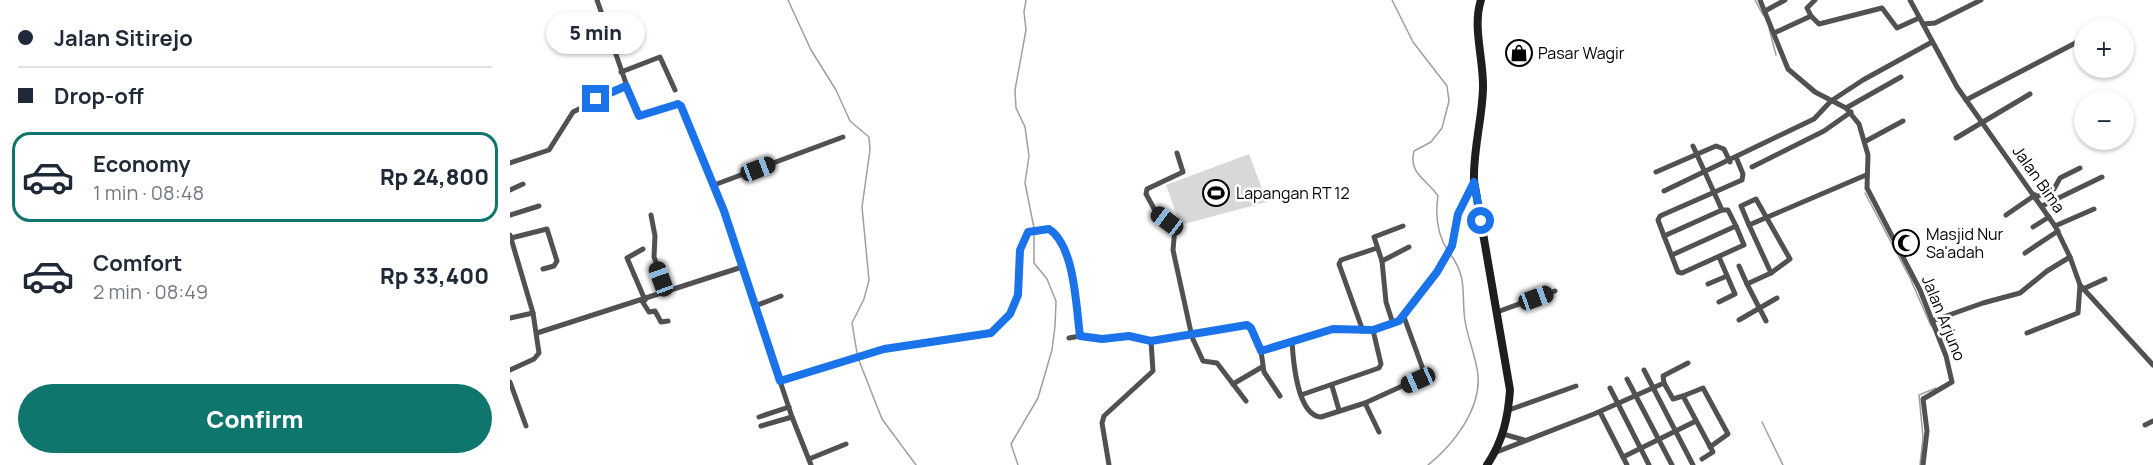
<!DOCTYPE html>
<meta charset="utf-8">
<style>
body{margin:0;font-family:Manrope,sans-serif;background:#f6f6f7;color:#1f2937;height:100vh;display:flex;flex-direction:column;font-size:22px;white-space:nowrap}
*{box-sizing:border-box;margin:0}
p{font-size:20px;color:#747a83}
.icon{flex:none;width:33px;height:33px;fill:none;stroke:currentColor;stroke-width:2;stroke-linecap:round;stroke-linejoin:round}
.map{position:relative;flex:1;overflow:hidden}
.drawer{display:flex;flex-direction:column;background:#fff;width:510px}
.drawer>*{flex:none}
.banner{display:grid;align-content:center;height:132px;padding:0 18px;background:#fff}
.tools{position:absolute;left:1564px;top:18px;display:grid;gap:12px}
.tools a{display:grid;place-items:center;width:60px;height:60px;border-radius:50%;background:#fff;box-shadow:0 2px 4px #0004;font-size:30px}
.end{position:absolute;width:27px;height:27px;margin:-14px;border:8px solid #1a73e8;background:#fff;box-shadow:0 0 0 3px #fff}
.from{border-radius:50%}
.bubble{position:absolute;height:42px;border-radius:21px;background:#fff;box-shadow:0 2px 4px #0004;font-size:20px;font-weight:800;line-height:42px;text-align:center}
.car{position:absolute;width:18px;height:36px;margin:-18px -9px;border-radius:8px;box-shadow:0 0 4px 2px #0007;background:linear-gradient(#222 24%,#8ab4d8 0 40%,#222 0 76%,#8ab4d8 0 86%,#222 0)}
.banner b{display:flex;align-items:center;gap:21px;height:57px;font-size:22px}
.banner b+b{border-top:2px solid #e0e1e3}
.banner i{width:15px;height:15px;background:#1f2937}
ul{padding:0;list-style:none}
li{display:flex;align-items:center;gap:18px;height:90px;margin:0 12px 9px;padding:0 6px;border:3px solid transparent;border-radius:18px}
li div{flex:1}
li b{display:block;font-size:22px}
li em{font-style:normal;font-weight:800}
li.on{border-color:#0f766e}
li>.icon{width:54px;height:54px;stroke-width:1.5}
.button{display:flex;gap:12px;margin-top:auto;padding:12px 18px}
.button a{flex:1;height:69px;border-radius:36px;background:#0f766e;color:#fff;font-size:24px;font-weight:800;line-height:69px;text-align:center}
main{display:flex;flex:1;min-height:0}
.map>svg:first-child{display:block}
</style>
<main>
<section class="drawer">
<div class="banner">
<b><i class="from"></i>Jalan Sitirejo</b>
<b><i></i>Drop-off</b>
</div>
<ul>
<li class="on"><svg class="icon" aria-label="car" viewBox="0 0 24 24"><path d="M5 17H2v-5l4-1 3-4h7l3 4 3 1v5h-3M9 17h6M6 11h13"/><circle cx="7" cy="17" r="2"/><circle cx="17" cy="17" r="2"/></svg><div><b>Economy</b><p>1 min · 08:48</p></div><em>Rp 24,800</em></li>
<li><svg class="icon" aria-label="car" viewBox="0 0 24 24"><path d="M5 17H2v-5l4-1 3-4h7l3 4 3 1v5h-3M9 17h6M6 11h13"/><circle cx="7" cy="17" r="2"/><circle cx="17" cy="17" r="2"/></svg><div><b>Comfort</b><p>2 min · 08:49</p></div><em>Rp 33,400</em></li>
</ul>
<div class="button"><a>Confirm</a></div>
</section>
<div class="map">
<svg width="1643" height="465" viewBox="0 0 1643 465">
<rect width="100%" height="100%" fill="#fff"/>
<!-- green -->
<polygon fill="#d8d8d8" points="739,154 757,202 670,225 656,185"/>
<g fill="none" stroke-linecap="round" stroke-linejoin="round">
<!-- stream -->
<g stroke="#9f9f9f" stroke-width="1.5">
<polyline points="278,0 301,50 326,90 340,121 359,137 360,150 352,207 359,280 354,299 342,323 347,353"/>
<polyline points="516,0 514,12 516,30 505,90 506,108 515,127 519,156 515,183 524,228"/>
<path d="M882,0L903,42L937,86L939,101L932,128L921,142L904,151C898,174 917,179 928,196C925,215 927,234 938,251"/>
<polyline points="1245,0 1253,15"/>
<polyline points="1259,28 1266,55"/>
<polyline points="1355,193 1400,278 1421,326"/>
<polyline points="348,358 372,419 406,465"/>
<polyline points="1252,422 1273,465"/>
<polyline points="508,465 501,444 528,398 542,350 545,326 546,301 537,279 524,263 524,233"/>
<path d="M918,465C943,445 971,410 968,375C966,357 958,339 955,321C951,293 958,279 941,255"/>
<polyline points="1410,465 1413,437 1409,395 1426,388"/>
</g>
<!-- street -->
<g stroke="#515151" stroke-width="5">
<polyline points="87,0 126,112 132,116 168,103 171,106 214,211 232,267"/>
<polyline points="1250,0 1278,69 1305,92 1336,108 1349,124 1358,155 1357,188 1410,290 1436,356 1442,382 1413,399 1417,431 1413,465"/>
<polyline points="1400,0 1447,87 1545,226 1560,257 1570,285 1643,365"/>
<polyline points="1255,11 1275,0"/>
<polyline points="1301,16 1297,8 1305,0"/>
<polyline points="1413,24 1425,23 1471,0"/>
<polyline points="1264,33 1301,16 1309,24 1372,8 1387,28 1409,18"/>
<polyline points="111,72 150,57 165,90"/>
<polyline points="1456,100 1575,38"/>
<polyline points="1336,108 1391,77"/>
<polyline points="1446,138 1520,94"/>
<polyline points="1356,141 1393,121"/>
<polyline points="667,153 673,172 637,189 636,194 647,214 665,227 663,250 682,337 693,361 707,363 736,401"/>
<polyline points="0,163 39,150 63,112 116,86"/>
<polyline points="1242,167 1314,131 1341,112"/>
<polyline points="1146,172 1206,146 1214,149 1220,162"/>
<polyline points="204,185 333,137"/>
<polyline points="0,190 13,184"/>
<polyline points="1154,191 1304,119 1321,101 1353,80 1422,42"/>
<polyline points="1526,197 1544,189 1550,178 1570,168"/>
<polyline points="1532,206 1592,177"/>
<polyline points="1212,210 1154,236 1168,272 1172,273 1234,245 1226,226"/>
<polyline points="0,215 29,206"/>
<polyline points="141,215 145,236 144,257 157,292"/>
<polyline points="1496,215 1525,195"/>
<polyline points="1239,225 1231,206 1246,199 1280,259 1261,273"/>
<polyline points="1545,226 1584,209"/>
<polyline points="1523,227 1539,217"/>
<polyline points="0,235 23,313 29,353 24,359 0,370"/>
<polyline points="1154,236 1148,220 1150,216 1232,180 1233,174 1226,157"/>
<polyline points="1,238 37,229 47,261 44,266 33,269"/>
<polyline points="133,249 117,258 135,300"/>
<polyline points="1515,253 1548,231"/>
<polyline points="1162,255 1226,226 1218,210 1212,210 1183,146"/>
<polyline points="872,261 899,247"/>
<polyline points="1229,266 1237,284"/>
<polyline points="1198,284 1217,276"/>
<polyline points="1573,289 1595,279"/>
<polyline points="132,301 139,312 145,311 151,322 158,321"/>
<polyline points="1209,302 1225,294 1209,257"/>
<polyline points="245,306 271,296"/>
<polyline points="987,312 1045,291"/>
<polyline points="0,318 23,313"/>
<polyline points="1229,320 1267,298"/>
<polyline points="1256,321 1237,284 1261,273 1239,225 1356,175"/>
<polyline points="1422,321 1473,303 1510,293 1537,271 1560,257"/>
<polyline points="883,324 876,302 872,261 864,237 893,226"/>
<polyline points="853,331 829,264 831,260 867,248"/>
<polyline points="27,333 232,267 282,417 301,465"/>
<polyline points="1517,333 1568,313 1570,285"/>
<polyline points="559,338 570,336 592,339 619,335 641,341 737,325 741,328 751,351 823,329 863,330 889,321 927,272 942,246 948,214 964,181"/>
<path d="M782,341C783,359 787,415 811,417L855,403L912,377L914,372L894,317"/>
<polyline points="751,351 754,372 770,396"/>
<polyline points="1134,370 1183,465"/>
<polyline points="1117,379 1162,465"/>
<path d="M270,381L373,349L481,333L500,314L509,295L510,250L518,232L539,229C565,245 566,308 570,336"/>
<polyline points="0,382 16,426"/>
<polyline points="1154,383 1163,399 1173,396 1203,452 1192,459"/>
<polyline points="723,384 752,367"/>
<polyline points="822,386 829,410"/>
<polyline points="1100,388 1139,465"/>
<polyline points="791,395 869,368 871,364 863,330"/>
<polyline points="1173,396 1193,388 1218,434 1200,447"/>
<polyline points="855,403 869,432"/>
<polyline points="999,410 1066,386"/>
<polyline points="1090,412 1117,465"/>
<polyline points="249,417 279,407"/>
<polyline points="1635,425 1643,421"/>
<polyline points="251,426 282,417"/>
<polyline points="993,434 1014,440"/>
<polyline points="984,453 1084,414 1154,383 1153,376 1178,363"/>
<polyline points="1113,457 1186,421"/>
<polyline points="299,459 336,444"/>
<polyline points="599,465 592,423 594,416 643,371 641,341"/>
</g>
<!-- secondary -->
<path stroke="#1e1e1e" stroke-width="8" d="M971,0C962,27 974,60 973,89C972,120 963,150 964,181L1000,390C998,418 993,441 977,465"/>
</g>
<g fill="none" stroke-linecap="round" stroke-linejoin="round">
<!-- route -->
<path stroke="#1a73e8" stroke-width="8" d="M86,99L116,86L129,116L168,104L171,106L214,211L270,381L374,349L481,333L500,314L508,295L510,250L518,232L539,229C565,246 566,307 570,336L592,339L619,336L641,341L737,325L741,328L751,351L823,329L863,330L889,321L927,272L942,246L948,214L964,182L971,221"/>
</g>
<!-- icons -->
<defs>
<symbol id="shop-ring" viewBox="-11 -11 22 22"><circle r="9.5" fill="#fff" stroke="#000" stroke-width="1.5"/><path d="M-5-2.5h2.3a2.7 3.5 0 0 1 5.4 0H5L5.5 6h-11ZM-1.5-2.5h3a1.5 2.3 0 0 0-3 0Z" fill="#000"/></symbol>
<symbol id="stadium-ring" viewBox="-11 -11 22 22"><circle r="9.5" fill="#fff" stroke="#000" stroke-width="1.5"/><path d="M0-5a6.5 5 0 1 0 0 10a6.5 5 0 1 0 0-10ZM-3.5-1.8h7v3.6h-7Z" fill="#000"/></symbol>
<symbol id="mosque-ring" viewBox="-11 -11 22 22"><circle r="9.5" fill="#fff" stroke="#000" stroke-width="1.5"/><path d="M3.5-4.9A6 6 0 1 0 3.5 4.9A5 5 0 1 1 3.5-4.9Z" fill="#000"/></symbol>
</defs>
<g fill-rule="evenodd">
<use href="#shop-ring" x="994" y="38" width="30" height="30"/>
<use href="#stadium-ring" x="691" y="178" width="30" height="30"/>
<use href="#mosque-ring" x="1381" y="228" width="30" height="30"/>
</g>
<g text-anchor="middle" stroke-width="5" stroke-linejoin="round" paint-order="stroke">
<!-- poi labels -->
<g font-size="16" fill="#000" stroke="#fff" text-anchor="start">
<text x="1028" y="59">Pasar Wagir</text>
<text x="726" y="199">Lapangan RT 12</text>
<text x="1416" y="240">Masjid Nur<tspan x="1416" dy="18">Sa'adah</tspan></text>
</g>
<!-- street labels -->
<g font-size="16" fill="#000" stroke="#fff">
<text transform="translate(1529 179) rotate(55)" y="6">Jalan Bima</text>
<text transform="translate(1434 318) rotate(68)" y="6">Jalan Arjuno</text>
</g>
</g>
</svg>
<div class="tools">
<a>+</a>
<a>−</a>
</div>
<i class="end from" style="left:971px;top:221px"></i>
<i class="end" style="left:86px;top:99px"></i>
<div class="bubble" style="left:36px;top:12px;width:99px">5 min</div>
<i class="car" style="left:248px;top:169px;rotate:69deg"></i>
<i class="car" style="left:657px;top:221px;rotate:307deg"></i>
<i class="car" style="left:151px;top:279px;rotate:340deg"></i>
<i class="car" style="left:1026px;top:298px;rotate:70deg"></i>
<i class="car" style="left:908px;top:380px;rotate:246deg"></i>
</div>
</main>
